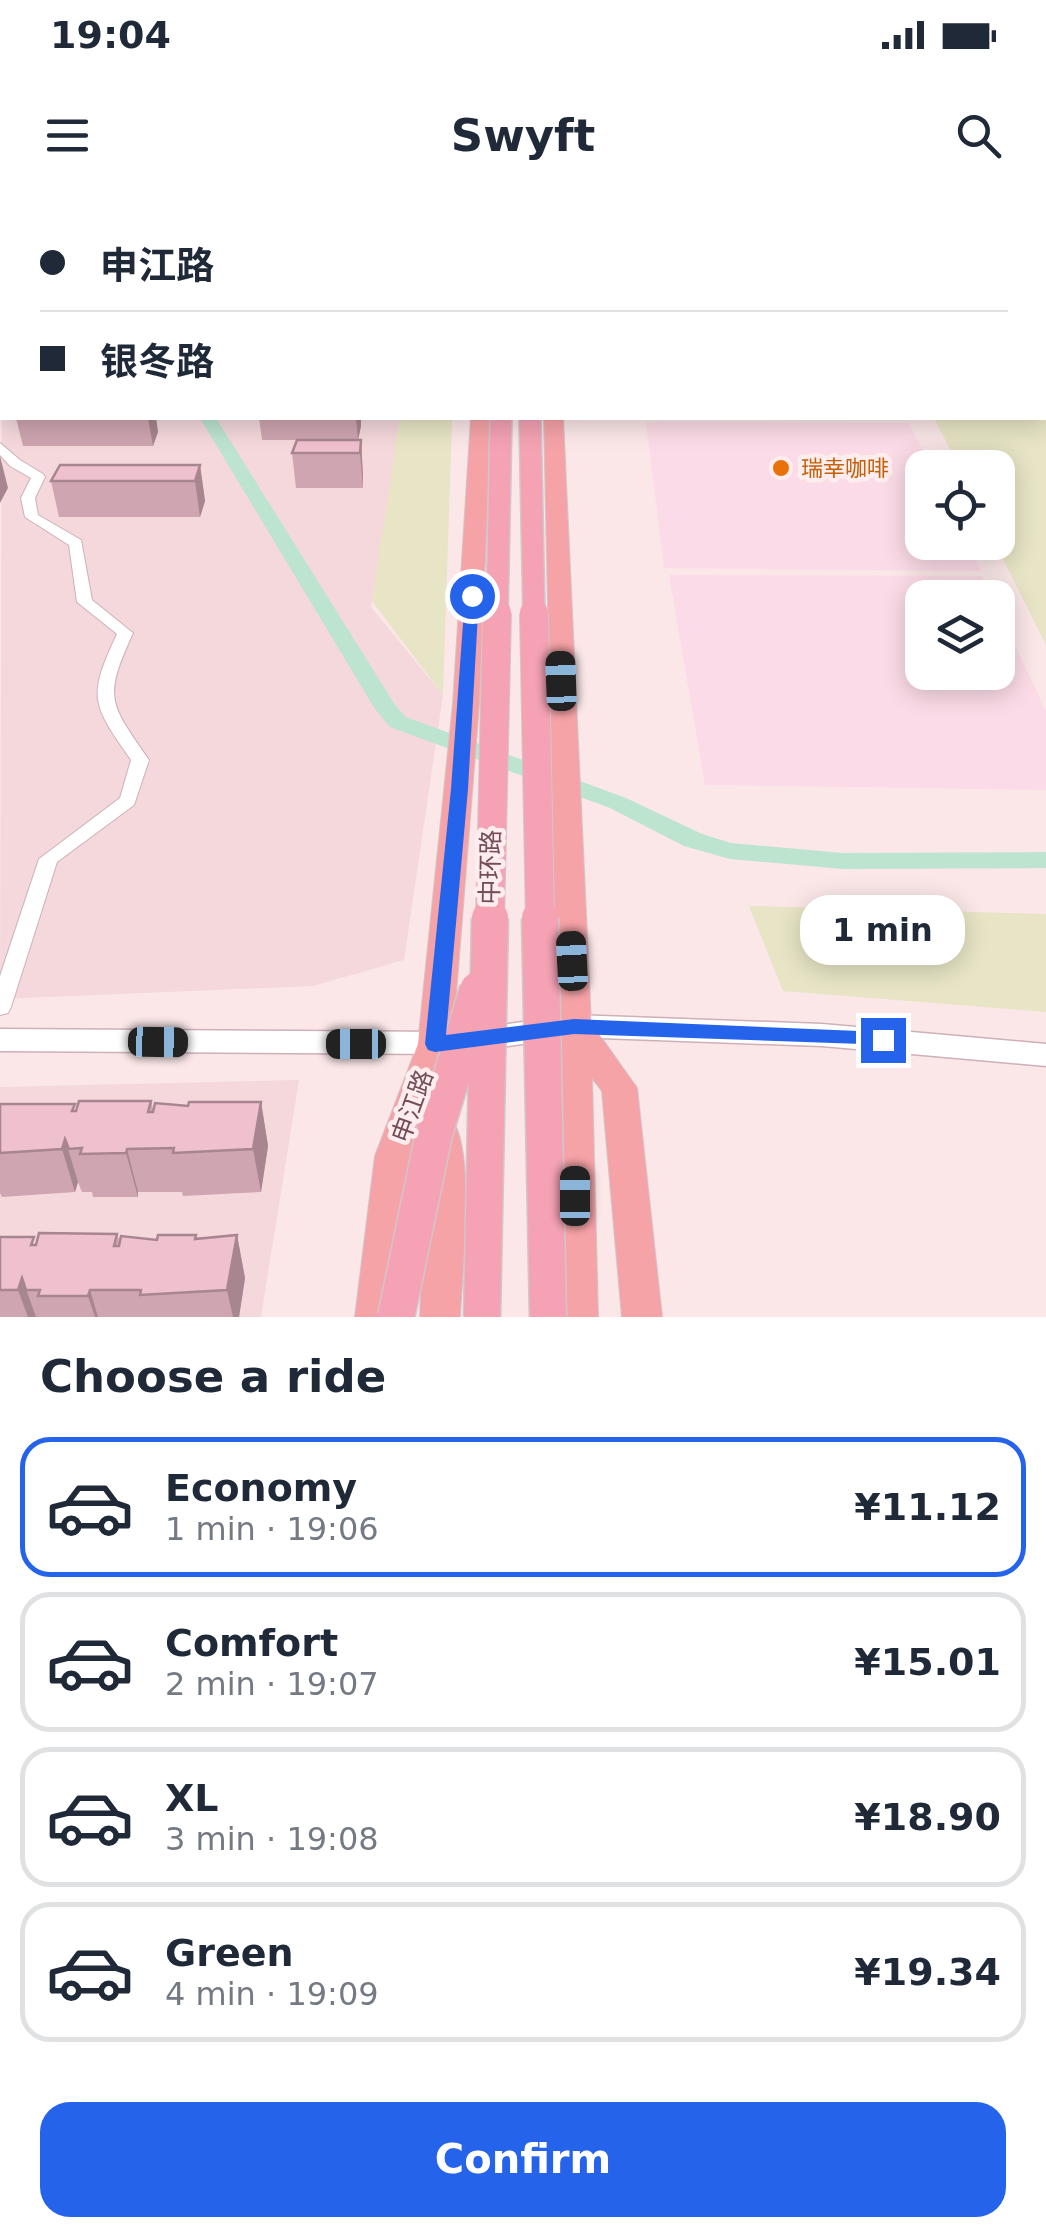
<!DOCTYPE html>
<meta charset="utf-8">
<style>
body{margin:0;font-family:"DejaVu Sans","Noto Sans SC",sans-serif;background:#f2f2f3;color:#1f2937;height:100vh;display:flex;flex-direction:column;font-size:38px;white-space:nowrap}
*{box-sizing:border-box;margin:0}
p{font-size:32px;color:#747a83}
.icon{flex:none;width:55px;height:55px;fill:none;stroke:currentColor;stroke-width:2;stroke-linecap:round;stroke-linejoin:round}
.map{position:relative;height:1117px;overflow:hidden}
.drawer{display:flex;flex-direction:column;background:#fff;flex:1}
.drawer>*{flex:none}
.top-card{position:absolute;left:0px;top:0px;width:1048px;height:220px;box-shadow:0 5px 25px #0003;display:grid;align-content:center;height:220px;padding:0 40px;background:#fff}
.buttons{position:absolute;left:905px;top:250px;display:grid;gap:20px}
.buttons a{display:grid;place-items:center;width:110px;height:110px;border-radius:20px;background:#fff;box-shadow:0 5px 25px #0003;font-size:50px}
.end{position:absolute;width:45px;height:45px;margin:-22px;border:12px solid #2563eb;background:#fff;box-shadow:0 0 0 5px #fff}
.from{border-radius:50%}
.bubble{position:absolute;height:70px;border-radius:30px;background:#fff;box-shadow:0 5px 25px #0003;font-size:32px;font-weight:600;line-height:70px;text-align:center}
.car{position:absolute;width:30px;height:60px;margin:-30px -15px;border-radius:12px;box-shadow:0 0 8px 2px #0007;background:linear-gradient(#222 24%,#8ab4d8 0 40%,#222 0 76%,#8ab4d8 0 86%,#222 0)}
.top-card b{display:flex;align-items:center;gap:35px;height:95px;font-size:38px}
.top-card b+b{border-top:2px solid #e0e1e3}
.top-card i{width:25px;height:25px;background:#1f2937}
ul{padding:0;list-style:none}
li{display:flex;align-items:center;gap:30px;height:140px;margin:0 20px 15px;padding:0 20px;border:5px solid #e0e1e3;border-radius:30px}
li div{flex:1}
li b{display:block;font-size:38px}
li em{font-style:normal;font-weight:600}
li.on{border-color:#2563eb}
li>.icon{width:90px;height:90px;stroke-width:1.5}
h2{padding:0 40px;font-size:45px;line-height:120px}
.action{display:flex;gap:20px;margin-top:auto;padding:20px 40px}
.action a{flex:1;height:115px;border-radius:30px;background:#2563eb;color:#fff;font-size:40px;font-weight:600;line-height:115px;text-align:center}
.status{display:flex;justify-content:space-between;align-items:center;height:70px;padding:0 50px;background:#fff;direction:ltr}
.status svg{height:28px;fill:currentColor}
header{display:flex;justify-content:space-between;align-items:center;height:130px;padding:0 40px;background:#fff;font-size:45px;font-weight:600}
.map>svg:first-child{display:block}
</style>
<div class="status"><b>19:04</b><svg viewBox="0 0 49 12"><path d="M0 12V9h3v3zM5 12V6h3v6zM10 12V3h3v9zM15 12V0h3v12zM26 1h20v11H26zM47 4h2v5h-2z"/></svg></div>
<header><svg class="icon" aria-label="menu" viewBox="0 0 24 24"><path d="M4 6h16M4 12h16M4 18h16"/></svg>Swyft<svg class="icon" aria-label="search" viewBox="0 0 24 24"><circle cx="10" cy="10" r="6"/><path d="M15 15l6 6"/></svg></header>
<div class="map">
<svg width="1046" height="1117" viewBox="0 0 1046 1117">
<rect width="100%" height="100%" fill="#fbe7e8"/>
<!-- residential -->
<g fill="#f4d8dc">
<polygon points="2,125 2,218 402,218 371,407 443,495 404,760 313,786 0,799"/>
<polygon points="299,880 261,1117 0,1117 0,887"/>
</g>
<!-- commercial -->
<g fill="#fbdbe7">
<polygon points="646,222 909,223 931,267 922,268 922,342 968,343 981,371 664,368"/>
<polygon points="669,375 982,376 992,397 922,398 922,472 998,472 998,408 1046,511 1046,590 705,585"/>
</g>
<!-- green -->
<g fill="#e8e5c6">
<polygon points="1046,217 1046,445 995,343 998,268 959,267 934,218"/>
<polygon points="400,218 451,218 452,221 443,495 372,401"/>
<polygon points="749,706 1046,714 1046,812 783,791"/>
</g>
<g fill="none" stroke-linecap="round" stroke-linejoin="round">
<!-- canal -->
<g fill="#bce4cf" fill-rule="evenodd">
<polygon points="71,0 83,0 84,2 73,2"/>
<polygon points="200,218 216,218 395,505 406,517 626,598 702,634 731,643 843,653 1046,652 1046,668 843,669 730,659 684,646 610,608 390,527 375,509"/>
</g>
<defs>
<polyline id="service" points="312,2 316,0"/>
<g id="minor">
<polygon points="831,0 841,0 842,2 833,2"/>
<polygon points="971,0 981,0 983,2 973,2"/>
<polygon points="2,173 2,181 0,182 0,174"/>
<path d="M0,243L20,260L43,274L45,277L35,298L38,315L81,340L92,400L133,433C103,499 109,502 149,560L134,605L57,662L11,807L8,813L0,815V776L39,659L120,598L131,560C92,504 87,498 117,434L77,402L69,345L25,317L21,298L31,278L10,266L0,255Z"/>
</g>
<g id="tertiary">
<polygon points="574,815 822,824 1046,844 1046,866 822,846 574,837 478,850 468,847 464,839 468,831 478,828"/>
<polygon points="0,829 446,832 456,835 460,843 456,851 446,854 0,851"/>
</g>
<g id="secondary">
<rect x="1045" y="60" width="1" height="8"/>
<rect x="0" y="73" width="2" height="8"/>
</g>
<g id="primary">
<rect x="486" y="0" width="14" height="2"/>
<rect x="538" y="0" width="14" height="2"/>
<polygon points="471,218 491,218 479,504 452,844 411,956 395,1117 355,1117 375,956 418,844 453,504"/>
<polygon points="544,218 563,218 591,823 637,888 662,1117 622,1117 602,891 592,878 598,1117 558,1117 557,826"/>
<path d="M442,921L455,925C474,963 462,1071 460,1117H420L426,984L424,936L429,925Z"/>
</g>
<g id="trunk">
<rect x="499" y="0" width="14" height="2"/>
<rect x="520" y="0" width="14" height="2"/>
</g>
</defs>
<!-- service casing -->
<use href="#service" stroke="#ceb0b7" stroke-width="6"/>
<!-- minor casing -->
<use href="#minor" stroke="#ceb0b7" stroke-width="2"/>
<!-- tertiary casing -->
<use href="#tertiary" stroke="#ceb0b7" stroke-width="3"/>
<!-- secondary casing -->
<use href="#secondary" stroke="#cfabb3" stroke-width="3"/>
<!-- primary casing -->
<use href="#primary" stroke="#d2c6ca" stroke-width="2"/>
<!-- trunk casing -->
<use href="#trunk" stroke="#d2c6ca" stroke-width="2"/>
<!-- service -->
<use href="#service" stroke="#fff" stroke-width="5"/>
<!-- minor -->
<use href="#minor" fill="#fff" fill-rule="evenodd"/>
<!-- tertiary -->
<use href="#tertiary" fill="#fff" fill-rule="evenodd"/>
<!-- secondary -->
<use href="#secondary" fill="#fff" fill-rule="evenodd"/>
<!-- primary -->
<use href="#primary" fill="#f6a3a7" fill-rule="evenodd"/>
<!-- trunk -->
<use href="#trunk" fill="#f4a2b4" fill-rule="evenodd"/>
<defs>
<g id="trunk-bridge-far2">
<polyline points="530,218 534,416"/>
<polyline points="497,416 501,218"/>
</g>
<g id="trunk-bridge-far1">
<polyline points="534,413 540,721"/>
<polyline points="490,721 497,413"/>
</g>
<g id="trunk-bridge">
<polyline points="540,718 548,1117"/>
<polyline points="396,1117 434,934 478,790"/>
<polyline points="482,1117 490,718"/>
</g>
</defs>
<!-- trunk-bridge-far2 casing -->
<use href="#trunk-bridge-far2" stroke="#d2c6ca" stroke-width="24" stroke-linecap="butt"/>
<!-- trunk-bridge-far1 casing -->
<use href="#trunk-bridge-far1" stroke="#d2c6ca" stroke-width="30" stroke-linecap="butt"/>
<!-- trunk-bridge casing -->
<use href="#trunk-bridge" stroke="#d2c6ca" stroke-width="39" stroke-linecap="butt"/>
<!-- trunk-bridge-far2 -->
<use href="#trunk-bridge-far2" stroke="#f4a2b4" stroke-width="21"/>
<!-- trunk-bridge-far1 -->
<use href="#trunk-bridge-far1" stroke="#f4a2b4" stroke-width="28"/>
<!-- trunk-bridge -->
<use href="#trunk-bridge" stroke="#f4a2b4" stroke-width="36"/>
</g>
<!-- wall -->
<g fill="#cea5b0">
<polygon points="16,218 156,218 158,232 153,246 23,246"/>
<polygon points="259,218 361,218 361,226 358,240 361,240 363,288 296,288 292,253 344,240 262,240"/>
<polygon points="200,265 205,301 200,317 59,317 51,281"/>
<polygon points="151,901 153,910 188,906 261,902 268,946 261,992 183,996 182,992 138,992 138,997 93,997 92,992 82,992 78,982 75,992 2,997 0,993 0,904 76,911"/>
<polygon points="117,1034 120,1043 237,1035 245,1078 239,1117 0,1117 0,1037 36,1044"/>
</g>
<!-- shaded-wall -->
<g fill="#a78690">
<polygon points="148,218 156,218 158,232 153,246"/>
<polygon points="356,218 361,218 361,226 358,240"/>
<polygon points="361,240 363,275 363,288 360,253"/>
<polygon points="0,256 8,288 0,303"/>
<polygon points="200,265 205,301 200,317 195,281"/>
<polygon points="261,902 268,946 261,992 253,949"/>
<polygon points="65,939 78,982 75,992 62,949"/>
<polygon points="127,949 138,992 138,997 126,953"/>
<polygon points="237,1035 245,1078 239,1117 233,1117 227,1090"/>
<polygon points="22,1078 36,1117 28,1117 18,1090"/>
<polygon points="90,1090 98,1117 95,1117 88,1096"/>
</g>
<!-- building -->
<g fill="#efc0cd" stroke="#a78690" stroke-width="2.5">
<polygon points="297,240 361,240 360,253 292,253"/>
<polygon points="60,265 200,265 195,281 51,281"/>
<polygon points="79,901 151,901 148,912 153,912 155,903 188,906 189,902 261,902 253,949 173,953 174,948 127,949 126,953 80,954 82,948 69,949 65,939 62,949 0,953 0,904 75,904 72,911 76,911"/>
<polygon points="39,1033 117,1034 114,1046 119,1046 121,1036 157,1040 158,1035 196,1035 195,1039 237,1035 227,1090 140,1095 141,1090 90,1090 88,1096 38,1096 40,1090 26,1090 22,1078 18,1090 0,1090 0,1037 34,1037 31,1045 36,1045"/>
</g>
<!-- route -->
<polygon fill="#2563eb" points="472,392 479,396 468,589 446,835 574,819 883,832 890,834 890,845 574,834 435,852 428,850 425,844 451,589 465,396"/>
<!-- markers -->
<circle fill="#e8710a" stroke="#feedee" stroke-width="4" cx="781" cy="268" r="10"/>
<g text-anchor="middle" stroke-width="9" stroke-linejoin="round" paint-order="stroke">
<!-- far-food labels -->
<g font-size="22" fill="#c56008" stroke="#feedee" text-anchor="start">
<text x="801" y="276">瑞幸咖啡</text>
</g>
<!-- street labels -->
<g font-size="25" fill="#734d59" stroke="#feedee">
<text transform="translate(490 667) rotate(-89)" y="9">中环路</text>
<text transform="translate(412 906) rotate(-70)" y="9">申江路</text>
</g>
</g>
</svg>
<div class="buttons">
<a><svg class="icon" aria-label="locate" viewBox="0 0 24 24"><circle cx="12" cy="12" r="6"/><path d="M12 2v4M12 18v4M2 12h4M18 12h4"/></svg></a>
<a><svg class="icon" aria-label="layers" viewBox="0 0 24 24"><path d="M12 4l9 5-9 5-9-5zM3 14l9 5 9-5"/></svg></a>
</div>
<i class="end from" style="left:472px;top:396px"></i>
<i class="end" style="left:883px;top:840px"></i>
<div class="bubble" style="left:800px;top:695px;width:165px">1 min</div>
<i class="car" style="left:561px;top:481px;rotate:358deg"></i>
<i class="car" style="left:572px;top:761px;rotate:357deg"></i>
<i class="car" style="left:158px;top:842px;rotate:91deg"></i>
<i class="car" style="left:356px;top:844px;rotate:270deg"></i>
<i class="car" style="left:575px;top:996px;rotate:0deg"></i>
<div class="top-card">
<b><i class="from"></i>申江路</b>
<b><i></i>银冬路</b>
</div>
</div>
<section class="drawer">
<h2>Choose a ride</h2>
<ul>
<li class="on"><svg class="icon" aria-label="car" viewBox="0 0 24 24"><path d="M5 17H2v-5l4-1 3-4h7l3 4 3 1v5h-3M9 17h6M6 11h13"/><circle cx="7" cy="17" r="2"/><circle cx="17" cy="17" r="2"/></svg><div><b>Economy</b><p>1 min · 19:06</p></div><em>¥11.12</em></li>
<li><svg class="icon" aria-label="car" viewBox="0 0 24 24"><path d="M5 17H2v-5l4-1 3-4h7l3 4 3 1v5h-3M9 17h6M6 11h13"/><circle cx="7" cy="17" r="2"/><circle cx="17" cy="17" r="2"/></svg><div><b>Comfort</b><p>2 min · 19:07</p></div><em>¥15.01</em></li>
<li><svg class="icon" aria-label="car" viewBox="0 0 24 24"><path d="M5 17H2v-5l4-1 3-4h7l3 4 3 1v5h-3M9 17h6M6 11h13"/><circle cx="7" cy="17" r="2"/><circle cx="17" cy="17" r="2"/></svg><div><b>XL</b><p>3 min · 19:08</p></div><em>¥18.90</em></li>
<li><svg class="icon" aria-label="car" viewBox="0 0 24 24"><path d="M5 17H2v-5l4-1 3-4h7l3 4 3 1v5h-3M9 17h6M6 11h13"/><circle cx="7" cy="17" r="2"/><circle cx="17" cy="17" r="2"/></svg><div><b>Green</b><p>4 min · 19:09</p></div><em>¥19.34</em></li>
</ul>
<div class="action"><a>Confirm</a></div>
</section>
